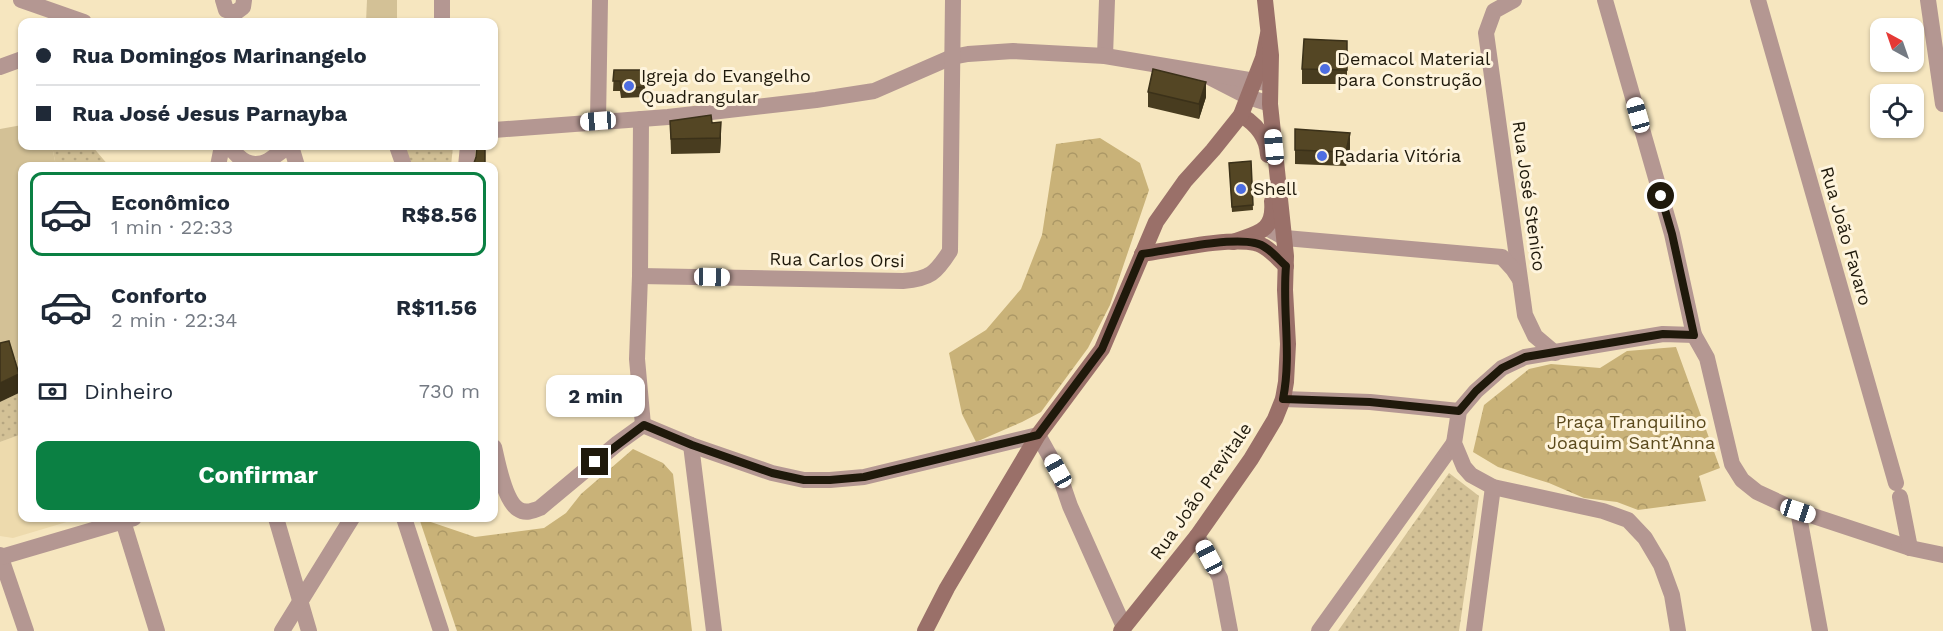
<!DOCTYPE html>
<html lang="pt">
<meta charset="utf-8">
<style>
body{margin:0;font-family:"Work Sans",sans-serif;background:#f2f2f3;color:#1f2937;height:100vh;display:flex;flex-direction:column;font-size:22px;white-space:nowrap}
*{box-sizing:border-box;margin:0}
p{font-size:20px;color:#747a83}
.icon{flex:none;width:33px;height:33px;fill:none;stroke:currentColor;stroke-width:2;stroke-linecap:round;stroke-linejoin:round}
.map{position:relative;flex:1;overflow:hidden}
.details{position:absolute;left:18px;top:162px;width:480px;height:360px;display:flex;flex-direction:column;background:#fff;border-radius:12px;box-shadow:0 2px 4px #0004}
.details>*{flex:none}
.top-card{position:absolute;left:18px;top:18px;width:480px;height:132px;border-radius:12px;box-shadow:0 2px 4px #0004;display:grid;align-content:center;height:132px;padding:0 18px;background:#fff}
.needle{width:39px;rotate:320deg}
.tools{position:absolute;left:1870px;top:18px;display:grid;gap:12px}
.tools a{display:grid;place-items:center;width:54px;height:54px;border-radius:12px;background:#fff;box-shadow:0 2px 4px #0004;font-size:30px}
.end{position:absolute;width:27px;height:27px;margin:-14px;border:8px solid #1f190b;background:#fff;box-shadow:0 0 0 3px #fff}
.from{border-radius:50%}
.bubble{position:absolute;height:42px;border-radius:12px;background:#fff;box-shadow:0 2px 4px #0004;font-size:20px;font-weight:700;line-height:42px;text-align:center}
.car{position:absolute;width:18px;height:36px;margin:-18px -9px;border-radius:8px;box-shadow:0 0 4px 2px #0007;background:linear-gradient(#fff 24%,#345 0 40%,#fff 0 76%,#345 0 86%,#fff 0)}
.top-card b{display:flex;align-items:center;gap:21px;height:57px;font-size:22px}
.top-card b+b{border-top:2px solid #e0e1e3}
.top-card i{width:15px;height:15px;background:#1f2937}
ul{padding:10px 0 0;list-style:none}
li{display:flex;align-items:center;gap:18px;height:84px;margin:0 12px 9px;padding:0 6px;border:3px solid transparent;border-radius:12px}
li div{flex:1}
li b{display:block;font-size:22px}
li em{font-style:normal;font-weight:700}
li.on{border-color:#0b8043}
li>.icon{width:54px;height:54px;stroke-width:1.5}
.pay{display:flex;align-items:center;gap:15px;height:66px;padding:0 18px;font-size:22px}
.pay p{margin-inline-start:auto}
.cta{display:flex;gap:12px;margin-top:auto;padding:12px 18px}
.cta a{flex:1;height:69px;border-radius:12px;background:#0b8043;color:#fff;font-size:24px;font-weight:700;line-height:69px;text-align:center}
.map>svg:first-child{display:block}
</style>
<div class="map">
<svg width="1943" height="631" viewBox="0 0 1943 631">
<defs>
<pattern id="grass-dots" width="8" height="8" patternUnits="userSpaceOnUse" patternTransform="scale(1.5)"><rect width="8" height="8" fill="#d3c196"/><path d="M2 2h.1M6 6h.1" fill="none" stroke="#b5a580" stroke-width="1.8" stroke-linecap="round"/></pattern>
<pattern id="forest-crowns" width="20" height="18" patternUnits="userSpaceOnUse" patternTransform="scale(1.5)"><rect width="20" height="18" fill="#c9b278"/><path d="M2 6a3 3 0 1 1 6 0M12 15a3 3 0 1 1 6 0" fill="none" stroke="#ac9866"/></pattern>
</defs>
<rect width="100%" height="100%" fill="#f6e6bf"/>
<!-- built -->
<polygon fill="#eddaad" points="22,434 22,518 80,518 13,538 0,536 0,442"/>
<!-- grass -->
<g fill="url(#grass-dots)">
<polygon points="52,146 92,146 109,166 56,166"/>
<polygon points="404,146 453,146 451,166 411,166"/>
<polygon points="22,358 22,434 0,442 0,402 19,393 9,361"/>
<polygon points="1449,473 1479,496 1459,631 1338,631"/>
</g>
<!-- forest -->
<g fill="url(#forest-crowns)">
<polygon points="1100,138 1140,163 1149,190 1110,305 1088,348 1041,412 1022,422 976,442 962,414 949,353 986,330 1021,289 1042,235 1056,144"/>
<polygon points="1676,347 1720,468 1699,476 1706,501 1638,510 1617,502 1584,498 1549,483 1498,467 1473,452 1484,405 1529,369 1551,364 1600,368 1627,351"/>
<polygon points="633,449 663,463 673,474 692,631 457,631 419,518 475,537 544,528 566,513 581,494"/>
</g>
<!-- garden -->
<g fill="#d3c196">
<polygon points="367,0 397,0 397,22 366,22"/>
<polygon points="22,125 22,146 52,146 56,166 22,166 22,358 0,362 0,129"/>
</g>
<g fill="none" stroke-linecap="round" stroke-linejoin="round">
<!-- minor -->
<g stroke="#b49792" stroke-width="16">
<polyline points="21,0 84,22"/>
<polyline points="223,0 226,10 235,13 243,7 244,0"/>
<polyline points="1514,0 1494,11 1486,33 1525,315 1535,336 1555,353"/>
<polyline points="1605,0 1672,234 1694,335 1707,358 1732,464 1742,480 1757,492 1798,511 1910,548 1943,555"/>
<polyline points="1758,0 1896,483"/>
<polyline points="1928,0 1943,104"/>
<polyline points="442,22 442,0"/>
<polyline points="1105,56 1107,0"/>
<polyline points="0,67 22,59"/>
<polyline points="1209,77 1248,97 1270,104"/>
<polyline points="641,119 640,276 637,359 643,425"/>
<polyline points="598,121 600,0"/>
<polyline points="494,130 668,117 816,100 874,91 952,57 968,54 1013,51 1105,56 1267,83"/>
<path d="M229,146C240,160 250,169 268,161"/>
<polyline points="291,146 297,166"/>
<polyline points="397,146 404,166"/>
<polyline points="218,166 222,146"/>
<polyline points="264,166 268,161 289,146"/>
<polyline points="466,166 468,146"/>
<polyline points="1267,228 1285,238 1502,257 1513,269 1519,278"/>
<path d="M640,276L903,281C930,279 936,273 950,251L953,0"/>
<polyline points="1283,399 1370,402 1459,411"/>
<polyline points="691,445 714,631"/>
<path d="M494,447C498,463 504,500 518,509C525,514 533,511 540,508L618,443L643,425L691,445L772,473L804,480H830L864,477L1038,435L1058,471L1070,506L1124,627"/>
<polyline points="1900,497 1910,548"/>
<polyline points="1798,511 1820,631"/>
<polyline points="276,518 309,631"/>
<polyline points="404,518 441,631"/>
<polyline points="123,521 157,631"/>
<polyline points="1197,536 1220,578 1230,631"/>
<polyline points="0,555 26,631"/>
<polyline points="1,557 134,518"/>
<polyline points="282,631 352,518"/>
<polyline points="1319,631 1454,443"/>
<polyline points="1474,631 1493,487"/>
<polyline points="1678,631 1672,595 1661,565 1645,538 1628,520 1603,511 1493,487 1471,475 1464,467 1454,443 1459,411 1476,391 1502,368 1525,357 1663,334 1694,335"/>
</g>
<!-- secondary -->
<g stroke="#9a7069" stroke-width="16">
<path d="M1241,115C1256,124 1267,137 1268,155"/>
<path d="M1233,242C1257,233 1275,232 1272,201"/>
<path d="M1142,254C1171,250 1229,237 1255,243C1267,245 1277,258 1286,266"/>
<polyline points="925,631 947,588 1038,435 1102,349 1156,222 1185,181 1213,150 1241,115 1263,58 1268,34"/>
<polyline points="1121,631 1197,536 1251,459 1275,419 1283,399 1286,382 1288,344 1285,290 1286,256 1270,104 1271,55 1265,0"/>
</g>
</g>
<!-- wall -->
<g fill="#483c1f">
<polygon points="1302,69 1347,70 1347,84 1302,84"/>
<polygon points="614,70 646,80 644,97 621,98 620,91 613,91"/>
<polygon points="1148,92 1206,97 1199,119 1148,107"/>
<polygon points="670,121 712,123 721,137 720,153 671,154"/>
<polygon points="1295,129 1350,148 1346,166 1295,164"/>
<polygon points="1251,161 1253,210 1232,212 1229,163"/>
</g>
<!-- shaded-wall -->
<g fill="#3b3119">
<polygon points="1206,82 1206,97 1199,119 1199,104"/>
<polygon points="721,122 721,137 720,153 720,138"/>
<polygon points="1350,133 1350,148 1346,166 1346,152"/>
<polygon points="19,374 19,393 0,402 0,383"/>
</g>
<!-- building -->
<g fill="#544624" stroke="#3b3119" stroke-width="1.5">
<polygon points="1304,39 1347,41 1347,70 1302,69"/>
<polygon points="1153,69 1206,82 1199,104 1148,92"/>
<polygon points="614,70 646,70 644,87 621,88 620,81 613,81"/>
<polygon points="711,115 712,123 721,122 720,138 671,139 670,121"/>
<polygon points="1295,129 1350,133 1346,152 1295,150"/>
<polygon points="477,146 485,146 485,166 473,166 476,157"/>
<polygon points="1251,161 1253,205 1232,207 1229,163"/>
<polygon points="9,341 19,374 0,383 0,343"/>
</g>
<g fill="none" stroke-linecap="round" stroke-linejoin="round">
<!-- route -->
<path stroke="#1f190b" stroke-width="8" d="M595,462L644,425L692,445L772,473L804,480H830L864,477L1038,435L1102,349L1142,254C1171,250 1228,237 1255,243C1267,245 1277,258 1286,266C1282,310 1292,354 1283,399L1370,402L1459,411L1476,391L1502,368L1525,357L1663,334L1694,335L1672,234L1661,196"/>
</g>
<!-- markers -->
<g fill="#4d6de1" stroke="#fef4dd" stroke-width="2">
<circle cx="1325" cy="69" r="6"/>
<circle cx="629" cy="86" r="6"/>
<circle cx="1322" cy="156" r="6"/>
<circle cx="1241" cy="189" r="6"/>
</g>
<g text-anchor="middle" stroke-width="6" stroke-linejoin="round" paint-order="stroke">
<!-- poi labels -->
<g font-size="18" fill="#1f190b" stroke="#fef4dd" text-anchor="start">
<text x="1337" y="65">Demacol Material<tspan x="1337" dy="21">para Construção</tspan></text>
<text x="641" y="82">Igreja do Evangelho<tspan x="641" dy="21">Quadrangular</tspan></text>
<text x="1334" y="162">Padaria Vitória</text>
<text x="1253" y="195">Shell</text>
</g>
<!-- street labels -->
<g font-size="18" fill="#1f190b" stroke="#fef4dd">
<text transform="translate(1529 196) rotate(82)" y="6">Rua José Stenico</text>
<text transform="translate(1846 236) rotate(74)" y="6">Rua João Favaro</text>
<text transform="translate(837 260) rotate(1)" y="6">Rua Carlos Orsi</text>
<text transform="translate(1201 491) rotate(-55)" y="6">Rua João Previtale</text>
</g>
<!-- park labels -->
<g font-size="18" fill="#5b4a1d" stroke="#fef4dd">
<text x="1631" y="428">Praça Tranquilino<tspan x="1631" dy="21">Joaquim Sant’Anna</tspan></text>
</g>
</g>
</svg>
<div class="tools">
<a><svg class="needle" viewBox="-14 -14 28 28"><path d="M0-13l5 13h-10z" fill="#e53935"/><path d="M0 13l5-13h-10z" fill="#747a83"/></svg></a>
<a><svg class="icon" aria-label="locate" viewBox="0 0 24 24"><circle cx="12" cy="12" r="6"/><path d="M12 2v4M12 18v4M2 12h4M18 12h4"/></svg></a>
</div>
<i class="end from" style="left:1661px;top:196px"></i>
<i class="end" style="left:595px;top:462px"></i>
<div class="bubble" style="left:546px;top:375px;width:99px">2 min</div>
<i class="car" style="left:1638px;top:115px;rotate:344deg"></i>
<i class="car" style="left:598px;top:121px;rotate:266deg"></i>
<i class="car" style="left:1274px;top:147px;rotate:355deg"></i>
<i class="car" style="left:712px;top:277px;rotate:91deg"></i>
<i class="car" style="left:1058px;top:471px;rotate:331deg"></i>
<i class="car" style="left:1798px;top:511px;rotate:108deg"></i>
<i class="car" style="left:1209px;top:557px;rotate:332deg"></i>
<div class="top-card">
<b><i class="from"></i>Rua Domingos Marinangelo</b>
<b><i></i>Rua José Jesus Parnayba</b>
</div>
<section class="details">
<ul>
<li class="on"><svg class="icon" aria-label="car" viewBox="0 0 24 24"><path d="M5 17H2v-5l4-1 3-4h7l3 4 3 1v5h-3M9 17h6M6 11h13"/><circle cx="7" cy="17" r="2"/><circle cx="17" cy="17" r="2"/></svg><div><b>Econômico</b><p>1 min · 22:33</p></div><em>R$8.56</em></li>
<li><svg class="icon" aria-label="car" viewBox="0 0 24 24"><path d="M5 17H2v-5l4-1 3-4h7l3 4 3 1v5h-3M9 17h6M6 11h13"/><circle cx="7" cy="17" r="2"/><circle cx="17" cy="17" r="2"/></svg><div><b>Conforto</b><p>2 min · 22:34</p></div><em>R$11.56</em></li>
</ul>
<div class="pay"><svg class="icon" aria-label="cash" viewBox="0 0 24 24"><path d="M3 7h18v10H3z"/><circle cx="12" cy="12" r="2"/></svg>Dinheiro<p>730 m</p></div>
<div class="cta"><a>Confirmar</a></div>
</section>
</div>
